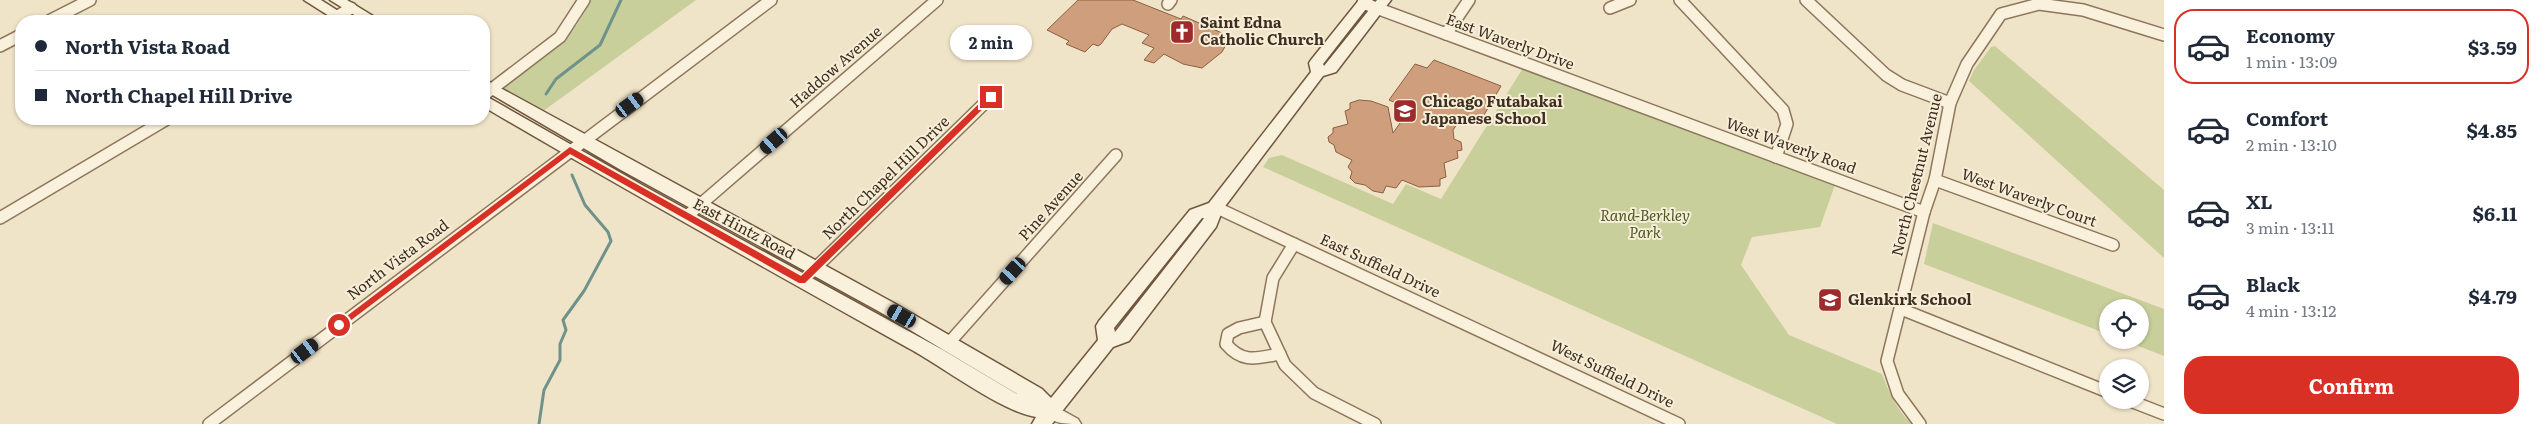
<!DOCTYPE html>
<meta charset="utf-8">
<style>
body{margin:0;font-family:Literata,serif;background:#f6f6f7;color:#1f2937;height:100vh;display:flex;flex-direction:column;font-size:19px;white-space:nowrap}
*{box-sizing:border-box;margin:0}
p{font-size:16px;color:#747a83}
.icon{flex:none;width:28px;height:28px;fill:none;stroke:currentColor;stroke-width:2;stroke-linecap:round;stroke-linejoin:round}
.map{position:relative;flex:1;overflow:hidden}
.details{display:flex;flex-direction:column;background:#fff;width:375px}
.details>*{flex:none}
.top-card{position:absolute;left:15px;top:15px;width:475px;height:110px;border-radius:20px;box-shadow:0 1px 4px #0004;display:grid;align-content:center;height:110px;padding:0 20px;background:#fff}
.controls{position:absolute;left:2099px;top:299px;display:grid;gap:10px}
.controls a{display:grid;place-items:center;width:50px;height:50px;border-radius:50%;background:#fff;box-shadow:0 1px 4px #0004;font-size:25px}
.end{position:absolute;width:22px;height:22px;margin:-11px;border:6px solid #d93025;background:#fff;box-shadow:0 0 0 2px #fff}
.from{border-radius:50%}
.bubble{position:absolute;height:35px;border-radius:18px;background:#fff;box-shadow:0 1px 4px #0004;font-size:16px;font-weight:700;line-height:35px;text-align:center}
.car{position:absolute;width:15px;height:30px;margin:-15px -8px;border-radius:6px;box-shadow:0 0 4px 1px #0007;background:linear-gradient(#222 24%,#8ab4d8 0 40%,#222 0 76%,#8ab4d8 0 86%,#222 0)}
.top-card b{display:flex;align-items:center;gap:18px;height:48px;font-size:19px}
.top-card b+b{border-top:1px solid #e0e1e3}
.top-card i{width:12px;height:12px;background:#1f2937}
ul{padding:9px 0 0;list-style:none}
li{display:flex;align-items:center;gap:15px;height:75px;margin:0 10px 8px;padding:0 10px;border:2px solid transparent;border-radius:20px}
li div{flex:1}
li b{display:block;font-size:19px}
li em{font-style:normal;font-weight:700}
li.current{border-color:#d93025}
li>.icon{width:45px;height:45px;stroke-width:1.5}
.primary-button{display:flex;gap:10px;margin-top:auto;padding:10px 20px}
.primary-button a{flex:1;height:58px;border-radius:20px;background:#d93025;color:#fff;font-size:20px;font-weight:700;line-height:58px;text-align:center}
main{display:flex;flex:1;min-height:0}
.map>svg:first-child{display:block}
</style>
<main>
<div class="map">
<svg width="2164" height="424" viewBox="0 0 2164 424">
<rect width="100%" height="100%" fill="#f0e4c8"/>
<!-- green -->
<g fill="#c9cf9b">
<path d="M590,0H696L542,112L500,89C535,65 575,41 590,0Z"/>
<polygon points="1995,46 2164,190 2164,258 1969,81 1974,70 1991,47"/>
<path d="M1523,68L1835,185L1820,227L1752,237L1741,265L1789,335L1882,374C1889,392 1897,411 1912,424H1837L1263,167L1269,158L1282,155L1393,204L1406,184L1441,199Z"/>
<polygon points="1933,223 2164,309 2164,356 2123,340 2140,340 2140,308 2108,308 2107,334 1924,264"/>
</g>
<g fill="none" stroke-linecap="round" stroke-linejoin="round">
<!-- stream -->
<g stroke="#6f938a" stroke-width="3">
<polyline points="546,94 556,79 600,45 621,0"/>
<polyline points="539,424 544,390 560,360 560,344 566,330 563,320 584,291 611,241 608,232 585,205 572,175"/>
</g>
</g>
<!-- building -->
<g fill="#cf9f7d" stroke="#8d5f41">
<polygon points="1078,0 1133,0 1181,19 1183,16 1213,29 1224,34 1222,37 1228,41 1222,52 1202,68 1183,64 1164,54 1154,63 1144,60 1154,48 1142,43 1149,35 1122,24 1112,29 1101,44 1098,46 1093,44 1085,52 1066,44 1069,41 1047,30"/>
<polygon points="1434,60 1501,86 1481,120 1464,114 1453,130 1454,139 1461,142 1462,150 1457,151 1458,158 1444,163 1446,177 1440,179 1440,186 1419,187 1402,180 1396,188 1386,186 1383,193 1373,191 1365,185 1355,183 1350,178 1352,172 1348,167 1352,160 1336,152 1334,145 1329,142 1328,137 1333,133 1333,128 1348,124 1345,111 1350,109 1350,103 1359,100 1371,101 1388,107 1393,133 1410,109 1389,100 1415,64 1427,68"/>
</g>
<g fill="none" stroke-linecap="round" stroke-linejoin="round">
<defs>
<g id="minor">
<polyline points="1680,0 1783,110 1787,124 1776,157"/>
<polyline points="1806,0 1886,75 1902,85 1950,103"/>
<polyline points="1363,3 1924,212"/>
<polyline points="1168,4 1171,0"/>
<polyline points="1610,8 1630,0"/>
<polyline points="49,21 90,0"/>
<polyline points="330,21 351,8"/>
<polyline points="1446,34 1469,0"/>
<polyline points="0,46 21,35"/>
<polyline points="484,95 560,37 584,0"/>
<polyline points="1935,180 2113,245"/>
<polyline points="1215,207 1679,424"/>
<polyline points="687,216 937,0"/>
<polyline points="0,218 167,119"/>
<polyline points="1294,244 1273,278 1265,322 1285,365 1314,393 1375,424"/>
<polyline points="802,281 991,97"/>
<polyline points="1901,309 2108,392"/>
<path d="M1265,322L1239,328L1228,334L1226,344C1243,364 1257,358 1280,354"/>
<polyline points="948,344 1116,155"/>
<polyline points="2128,400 2164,414"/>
<polyline points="209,424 771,0"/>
<polyline points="1920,424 1898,394 1887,361 1924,212 1935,180 1950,103 1967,64 2001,14 2039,4 2083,10 2164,35"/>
</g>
<path id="tertiary" d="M1051,404L1078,419L1081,424C1066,424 1050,424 1042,411L1045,406Z"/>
<g id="secondary">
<polygon points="304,0 321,0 354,21 337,21"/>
<polygon points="330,0 347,0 381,21 364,21"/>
<path d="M1359,0H1373L1323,64L1324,66L1377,0H1391L1336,72L1323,76L1223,209L1216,227L1129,341L1113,347L1052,424H1032L1036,417C1002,412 943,367 910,349C767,269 625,190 484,107V95L642,185L943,350L1027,400L880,312L621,170L484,90V79L892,302L1042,389L1051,398L1098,340L1096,326L1099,321L1190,210L1209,203L1311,72L1309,63L1311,60ZM1202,218H1204L1202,221L1115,332L1114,328Z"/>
</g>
</defs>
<!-- minor casing -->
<use href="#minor" stroke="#8d765c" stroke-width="14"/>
<!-- tertiary casing -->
<use href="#tertiary" stroke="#8d765c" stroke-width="3"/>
<!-- secondary casing -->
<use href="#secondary" stroke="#6f573f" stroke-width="3"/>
<!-- minor -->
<use href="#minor" stroke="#faf1dc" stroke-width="11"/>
<!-- tertiary -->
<use href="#tertiary" fill="#faf1dc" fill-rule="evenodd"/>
<!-- secondary -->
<use href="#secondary" fill="#faf1dc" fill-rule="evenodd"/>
</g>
<!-- route -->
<polygon fill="#d93025" points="988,95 995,97 805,283 799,283 570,154 342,327 339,328 335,325 570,147 801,276"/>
<!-- icons -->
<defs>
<symbol id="church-square" viewBox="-11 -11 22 22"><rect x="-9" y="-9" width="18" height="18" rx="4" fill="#9e2a2b" stroke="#f7eed8"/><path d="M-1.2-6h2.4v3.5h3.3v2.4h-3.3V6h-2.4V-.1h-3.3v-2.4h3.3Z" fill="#fff"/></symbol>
<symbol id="school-square" viewBox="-11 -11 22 22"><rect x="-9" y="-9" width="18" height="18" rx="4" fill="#9e2a2b" stroke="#f7eed8"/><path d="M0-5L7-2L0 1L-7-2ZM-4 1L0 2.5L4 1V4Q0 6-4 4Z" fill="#fff"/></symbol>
</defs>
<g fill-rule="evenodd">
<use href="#church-square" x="1168" y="18" width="28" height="28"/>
<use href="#school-square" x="1391" y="97" width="28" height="28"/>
<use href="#school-square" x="1816" y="286" width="28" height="28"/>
</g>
<g text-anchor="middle" stroke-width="4" stroke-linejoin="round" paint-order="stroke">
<!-- poi labels -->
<g font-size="15" font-weight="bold" fill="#3d2e20" stroke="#f7eed8" text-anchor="start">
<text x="1200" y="28">Saint Edna<tspan x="1200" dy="17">Catholic Church</tspan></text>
<text x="1422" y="107">Chicago Futabakai<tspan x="1422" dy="17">Japanese School</tspan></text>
<text x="1848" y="305">Glenkirk School</text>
</g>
<!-- street labels -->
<g font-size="15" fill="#3d2e20" stroke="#f7eed8">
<text transform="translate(1510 42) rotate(20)" y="5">East Waverly Drive</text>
<text transform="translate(836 67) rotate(-41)" y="5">Haddow Avenue</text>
<text transform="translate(1791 146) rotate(20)" y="5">West Waverly Road</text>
<text transform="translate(1917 175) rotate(-76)" y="5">North Chestnut Avenue</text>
<text transform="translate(886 178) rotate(-44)" y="5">North Chapel Hill Drive</text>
<text transform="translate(2029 198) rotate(20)" y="5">West Waverly Court</text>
<text transform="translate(1051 206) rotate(-48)" y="5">Pine Avenue</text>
<text transform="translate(744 229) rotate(28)" y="5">East Hintz Road</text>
<text transform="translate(398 260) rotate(-37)" y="5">North Vista Road</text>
<text transform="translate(1380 266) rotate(25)" y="5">East Suffield Drive</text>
<text transform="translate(1612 374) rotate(26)" y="5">West Suffield Drive</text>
</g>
<!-- park labels -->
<g font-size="15" font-style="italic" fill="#4d5a26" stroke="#f7eed8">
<text x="1645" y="221">Rand-Berkley<tspan x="1645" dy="17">Park</tspan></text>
</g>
</g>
</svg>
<div class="controls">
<a><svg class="icon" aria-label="locate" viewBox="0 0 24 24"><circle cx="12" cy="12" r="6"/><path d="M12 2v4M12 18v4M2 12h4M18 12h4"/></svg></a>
<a><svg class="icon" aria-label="layers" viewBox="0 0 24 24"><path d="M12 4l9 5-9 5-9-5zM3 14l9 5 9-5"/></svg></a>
</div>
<i class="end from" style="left:339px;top:325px"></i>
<i class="end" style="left:991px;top:97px"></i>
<div class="bubble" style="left:950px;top:25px;width:82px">2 min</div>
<i class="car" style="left:630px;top:105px;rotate:54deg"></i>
<i class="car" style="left:774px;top:141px;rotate:229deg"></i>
<i class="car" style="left:1013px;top:271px;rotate:222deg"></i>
<i class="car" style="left:902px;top:316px;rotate:300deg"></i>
<i class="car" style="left:305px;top:351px;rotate:53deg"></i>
<div class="top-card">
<b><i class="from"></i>North Vista Road</b>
<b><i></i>North Chapel Hill Drive</b>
</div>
</div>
<section class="details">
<ul>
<li class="current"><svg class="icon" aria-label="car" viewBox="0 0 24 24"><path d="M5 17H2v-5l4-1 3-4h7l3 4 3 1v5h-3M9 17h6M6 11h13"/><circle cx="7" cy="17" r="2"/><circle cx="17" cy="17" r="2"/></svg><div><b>Economy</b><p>1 min · 13:09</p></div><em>$3.59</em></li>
<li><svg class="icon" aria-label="car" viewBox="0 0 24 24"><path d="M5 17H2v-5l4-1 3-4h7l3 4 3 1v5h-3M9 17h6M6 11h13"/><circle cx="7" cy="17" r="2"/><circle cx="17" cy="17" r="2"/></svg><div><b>Comfort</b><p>2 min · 13:10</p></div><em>$4.85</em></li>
<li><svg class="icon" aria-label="car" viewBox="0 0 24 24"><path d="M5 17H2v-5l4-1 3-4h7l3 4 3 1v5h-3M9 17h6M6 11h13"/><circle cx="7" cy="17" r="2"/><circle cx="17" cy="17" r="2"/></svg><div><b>XL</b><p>3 min · 13:11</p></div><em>$6.11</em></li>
<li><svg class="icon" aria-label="car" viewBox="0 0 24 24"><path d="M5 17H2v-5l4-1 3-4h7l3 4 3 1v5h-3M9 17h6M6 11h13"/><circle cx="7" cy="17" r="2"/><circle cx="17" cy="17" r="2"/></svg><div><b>Black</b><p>4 min · 13:12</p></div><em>$4.79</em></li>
</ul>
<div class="primary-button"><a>Confirm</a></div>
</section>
</main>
